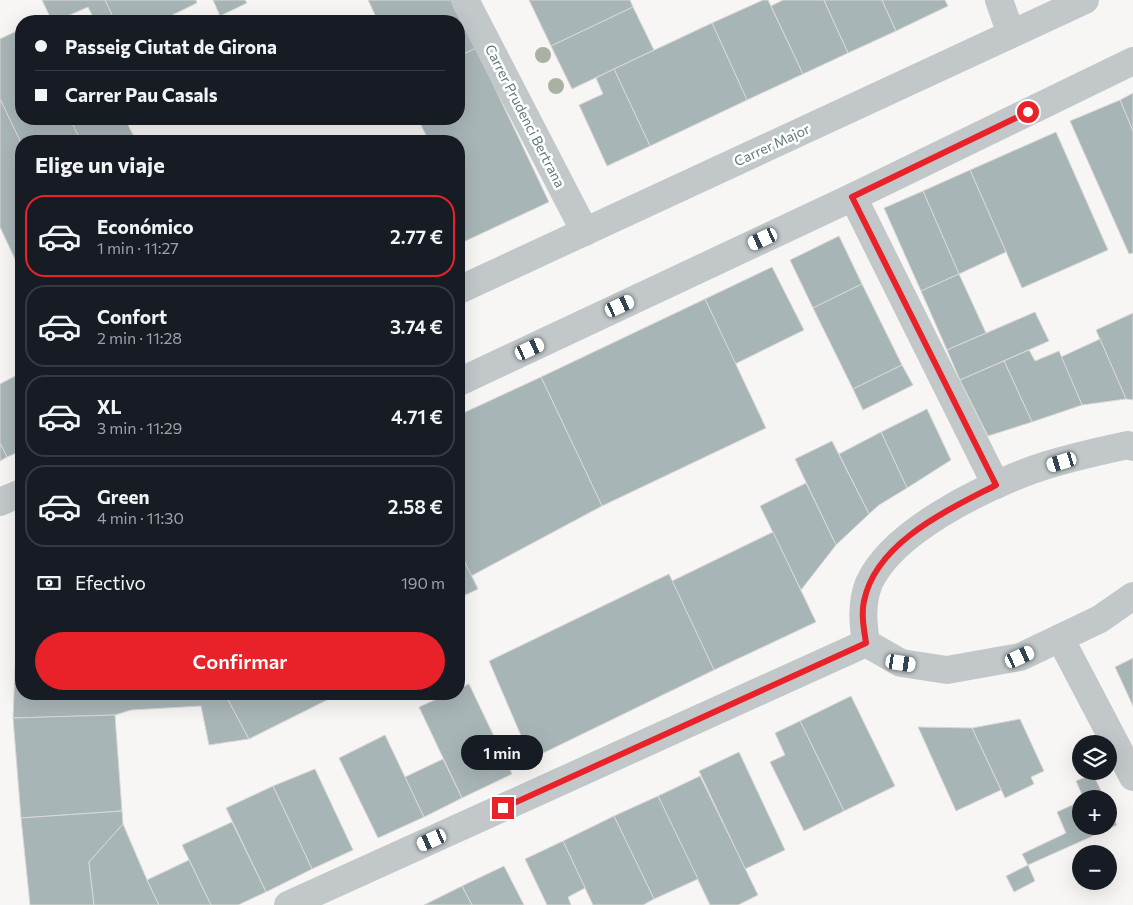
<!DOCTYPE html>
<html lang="es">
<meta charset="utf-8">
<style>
body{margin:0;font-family:Commissioner,sans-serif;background:#242831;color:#f1f3f6;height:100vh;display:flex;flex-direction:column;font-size:19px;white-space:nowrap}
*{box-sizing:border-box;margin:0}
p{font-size:16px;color:#9ea1a6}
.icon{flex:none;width:28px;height:28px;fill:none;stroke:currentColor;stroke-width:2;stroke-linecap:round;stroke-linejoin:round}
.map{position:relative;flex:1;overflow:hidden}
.side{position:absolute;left:15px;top:135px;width:450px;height:565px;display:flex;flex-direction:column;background:#171b24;border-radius:20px;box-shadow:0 5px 20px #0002}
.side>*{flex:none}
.hud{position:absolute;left:15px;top:15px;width:450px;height:110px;border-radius:20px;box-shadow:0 5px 20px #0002;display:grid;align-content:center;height:110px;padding:0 20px;background:#171b24}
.fabs{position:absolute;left:1072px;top:735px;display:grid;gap:10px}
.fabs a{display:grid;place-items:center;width:45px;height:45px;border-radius:50%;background:#171b24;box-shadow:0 5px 20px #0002;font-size:25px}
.end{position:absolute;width:22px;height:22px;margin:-11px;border:6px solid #e9222a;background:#fff;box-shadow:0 0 0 2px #fff}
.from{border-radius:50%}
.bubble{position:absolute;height:35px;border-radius:18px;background:#171b24;box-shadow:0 5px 20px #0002;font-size:16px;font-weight:600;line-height:35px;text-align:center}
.car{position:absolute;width:15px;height:30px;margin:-15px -8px;border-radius:6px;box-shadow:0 0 4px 1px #0007;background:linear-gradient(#fff 24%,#345 0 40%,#fff 0 76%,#345 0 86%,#fff 0)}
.hud b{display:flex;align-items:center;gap:18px;height:48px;font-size:19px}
.hud b+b{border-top:1px solid #363941}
.hud i{width:12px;height:12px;background:#f1f3f6}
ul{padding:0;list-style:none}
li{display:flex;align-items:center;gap:15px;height:82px;margin:0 10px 8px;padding:0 10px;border:2px solid #363941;border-radius:20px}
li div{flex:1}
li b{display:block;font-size:19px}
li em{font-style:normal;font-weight:600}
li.active{border-color:#e9222a}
li>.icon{width:45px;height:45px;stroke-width:1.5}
h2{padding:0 20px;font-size:22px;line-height:60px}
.pay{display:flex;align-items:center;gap:12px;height:55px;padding:0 20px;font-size:19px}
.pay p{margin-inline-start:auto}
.button{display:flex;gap:10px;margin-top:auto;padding:10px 20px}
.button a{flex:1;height:58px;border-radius:30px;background:#e9222a;color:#fff;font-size:20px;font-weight:600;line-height:58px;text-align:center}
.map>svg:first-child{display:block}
</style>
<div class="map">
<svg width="1133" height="905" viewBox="0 0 1133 905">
<rect width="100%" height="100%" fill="#f7f6f4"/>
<!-- building -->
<g fill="#a8b5b7" stroke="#d8d8d6">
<polygon points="42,0 105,0 115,21 95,21 88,7 56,21 52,21"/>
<polygon points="105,0 196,0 197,3 160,21 115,21"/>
<polygon points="213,0 245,0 247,3 220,16"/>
<polygon points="368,0 453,0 476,48 459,56 459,21 378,21"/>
<polygon points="529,0 630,0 633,7 551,46"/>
<polygon points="763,0 768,0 803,74 747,100 712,23"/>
<polygon points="783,0 824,0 848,53 803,74 771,6"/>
<polygon points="824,0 882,0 896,31 848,53"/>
<polygon points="882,0 945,0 948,6 896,31"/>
<polygon points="633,7 654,50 572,89 551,46"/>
<polygon points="712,23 747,100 650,146 614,69"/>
<polygon points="21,29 21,119 70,119 81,141 21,141 21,143 0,99 0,39"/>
<polygon points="476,48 549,202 459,244 459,141 429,141 418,119 459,119 459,56"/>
<polygon points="614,69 650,146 607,166 579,105 603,94 596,78"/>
<polygon points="1133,93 1133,131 1120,100"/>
<polygon points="0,99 21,143 21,272 0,227"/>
<polygon points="1120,100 1133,131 1133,253 1129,254 1070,121"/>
<polygon points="70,119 125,119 136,141 81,141"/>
<polygon points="1056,132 1108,250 1022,288 970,170"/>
<polygon points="970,170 1006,252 959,274 923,191"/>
<polygon points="923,191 959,274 921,291 884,208"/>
<polygon points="839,236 862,284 813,308 790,260"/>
<polygon points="772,267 804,330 735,364 705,299"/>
<polygon points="959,274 986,333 947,350 921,291"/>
<polygon points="862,284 902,365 853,389 813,308"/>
<polygon points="705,299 766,428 602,506 541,377"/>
<polygon points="1035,312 1049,341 960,380 947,350"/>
<polygon points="1133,313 1133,400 1126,399 1096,330"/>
<polygon points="1100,339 1126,399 1082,405 1061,357"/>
<polygon points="1029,350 1035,361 1059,351 1082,405 1032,422 1004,361"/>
<polygon points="1004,361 1032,422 988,436 960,380"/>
<polygon points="902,365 913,385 863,410 853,389"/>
<polygon points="21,373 21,451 7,457 0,443 0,384"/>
<polygon points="541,377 602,506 471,576 459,550 459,415"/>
<polygon points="927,409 951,460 907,488 881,432"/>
<polygon points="881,432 907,488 879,505 869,514 839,454"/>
<polygon points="832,441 869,514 836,545 795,459"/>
<polygon points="0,443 7,457 0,461"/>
<polygon points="806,483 836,545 801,590 760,506"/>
<polygon points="773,532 816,622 714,670 672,581"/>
<polygon points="459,550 478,589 459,598"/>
<polygon points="669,574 714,670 531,759 489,661"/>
<polygon points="21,595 21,694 225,694 249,739 209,745 201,706 131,710 115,715 13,718 18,596"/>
<polygon points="1133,658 1133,706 1115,667"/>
<polygon points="469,684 512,774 462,798 419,707 448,694 459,694 459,688"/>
<polygon points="225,694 332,694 333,697 249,739"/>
<polygon points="851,696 895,786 844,811 800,721"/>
<polygon points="115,715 122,811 21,818 13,718"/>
<polygon points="1020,719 1044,771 1031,777 1034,784 1005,798 972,728"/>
<polygon points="800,721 844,811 804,831 770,762 785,755 775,733"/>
<polygon points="918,727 972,728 1001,790 956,811"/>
<polygon points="385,735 424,817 378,838 339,758"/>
<polygon points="739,752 785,850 745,869 699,771"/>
<polygon points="443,759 462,798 424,817 405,777"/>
<polygon points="315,769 353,850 312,869 273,786"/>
<polygon points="1093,774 1105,799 1084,799 1076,781"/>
<polygon points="700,776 758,895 738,905 710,905 658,796"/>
<polygon points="273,786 312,869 266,892 226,808"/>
<polygon points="658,796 698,879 654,899 614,816"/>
<polygon points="1081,801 1081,826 1109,826 1109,807 1117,825 1028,865 1022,854 1066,833 1057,812"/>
<polygon points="122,811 123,824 89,862 94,905 30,905 21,818"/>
<polygon points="614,816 654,899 643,905 593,905 563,841"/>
<polygon points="232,822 266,892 238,905 211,905 182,845"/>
<polygon points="123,824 147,880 159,905 94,905 89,862"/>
<polygon points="563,841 585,888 568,897 571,905 547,905 525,859"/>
<polygon points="189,860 211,905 159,905 147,880"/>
<polygon points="1028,865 1035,881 1014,892 1006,876"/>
<polygon points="504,866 524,905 472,905 462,886"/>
<polygon points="462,886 472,905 424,905"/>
</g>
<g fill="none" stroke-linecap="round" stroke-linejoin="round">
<!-- minor -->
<g stroke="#c2c8ca" stroke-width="28">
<polyline points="465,0 585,232"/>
<polyline points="999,0 1011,34"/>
<polyline points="853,197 996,485"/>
<polyline points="459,290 1085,0"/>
<polyline points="459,382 853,197 1133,61"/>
<path d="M1133,447L1128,445C1095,452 1063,459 1032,470C981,489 893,531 869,583C861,603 863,623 866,643L901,663L947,670L1020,657L1100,619L1133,596"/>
<polyline points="0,502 21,493"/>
<polyline points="1060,638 1133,777"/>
<polyline points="288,905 866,643"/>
</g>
</g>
<!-- trees -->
<g fill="#aab1a3">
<circle cx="543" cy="55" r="8"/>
<circle cx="556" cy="86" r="8"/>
</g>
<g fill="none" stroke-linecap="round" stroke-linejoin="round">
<!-- route -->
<path stroke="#e9222a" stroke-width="6" d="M503,808L866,643C864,629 861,615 864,601C876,542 948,510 996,485L852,197L1028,112"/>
</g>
<g text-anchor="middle" stroke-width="5" stroke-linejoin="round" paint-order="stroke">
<!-- street labels -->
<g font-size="14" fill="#617a80" stroke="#fff">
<text transform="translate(525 116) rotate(63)" y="5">Carrer Prudenci Bertrana</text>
<text transform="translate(772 145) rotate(-25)" y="5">Carrer Major</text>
</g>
</g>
</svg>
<div class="fabs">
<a><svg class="icon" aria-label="layers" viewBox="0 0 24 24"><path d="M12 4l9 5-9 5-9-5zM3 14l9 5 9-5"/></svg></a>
<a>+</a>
<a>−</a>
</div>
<i class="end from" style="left:1028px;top:112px"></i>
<i class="end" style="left:503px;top:808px"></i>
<div class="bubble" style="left:461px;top:735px;width:82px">1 min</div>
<i class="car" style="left:763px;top:239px;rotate:245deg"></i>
<i class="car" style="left:620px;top:306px;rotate:65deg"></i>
<i class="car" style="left:530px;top:349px;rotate:65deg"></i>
<i class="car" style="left:1062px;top:462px;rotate:253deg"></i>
<i class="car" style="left:1020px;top:657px;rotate:65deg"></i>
<i class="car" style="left:901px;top:663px;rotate:99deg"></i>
<i class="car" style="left:432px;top:840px;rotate:246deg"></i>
<div class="hud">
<b><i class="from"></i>Passeig Ciutat de Girona</b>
<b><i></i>Carrer Pau Casals</b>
</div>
<section class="side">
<h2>Elige un viaje</h2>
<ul>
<li class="active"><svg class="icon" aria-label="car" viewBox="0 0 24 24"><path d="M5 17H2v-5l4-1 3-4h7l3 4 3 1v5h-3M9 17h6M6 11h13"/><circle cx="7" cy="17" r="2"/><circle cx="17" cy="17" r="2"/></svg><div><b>Económico</b><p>1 min · 11:27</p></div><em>2.77 €</em></li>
<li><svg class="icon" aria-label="car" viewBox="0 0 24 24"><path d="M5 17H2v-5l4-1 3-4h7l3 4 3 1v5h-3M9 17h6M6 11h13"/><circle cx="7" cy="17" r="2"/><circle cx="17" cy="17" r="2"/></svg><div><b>Confort</b><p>2 min · 11:28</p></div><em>3.74 €</em></li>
<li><svg class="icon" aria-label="car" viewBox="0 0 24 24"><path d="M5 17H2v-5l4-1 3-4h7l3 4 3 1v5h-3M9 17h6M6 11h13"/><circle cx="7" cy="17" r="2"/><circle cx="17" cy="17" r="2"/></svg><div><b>XL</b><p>3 min · 11:29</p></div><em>4.71 €</em></li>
<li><svg class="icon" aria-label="car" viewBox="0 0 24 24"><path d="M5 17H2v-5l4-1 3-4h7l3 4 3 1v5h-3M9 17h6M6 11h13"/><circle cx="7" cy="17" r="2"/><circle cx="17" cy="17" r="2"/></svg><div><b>Green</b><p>4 min · 11:30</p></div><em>2.58 €</em></li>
</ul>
<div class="pay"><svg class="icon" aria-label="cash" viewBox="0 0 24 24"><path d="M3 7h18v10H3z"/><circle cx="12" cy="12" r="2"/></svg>Efectivo<p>190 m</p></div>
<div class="button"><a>Confirmar</a></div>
</section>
</div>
